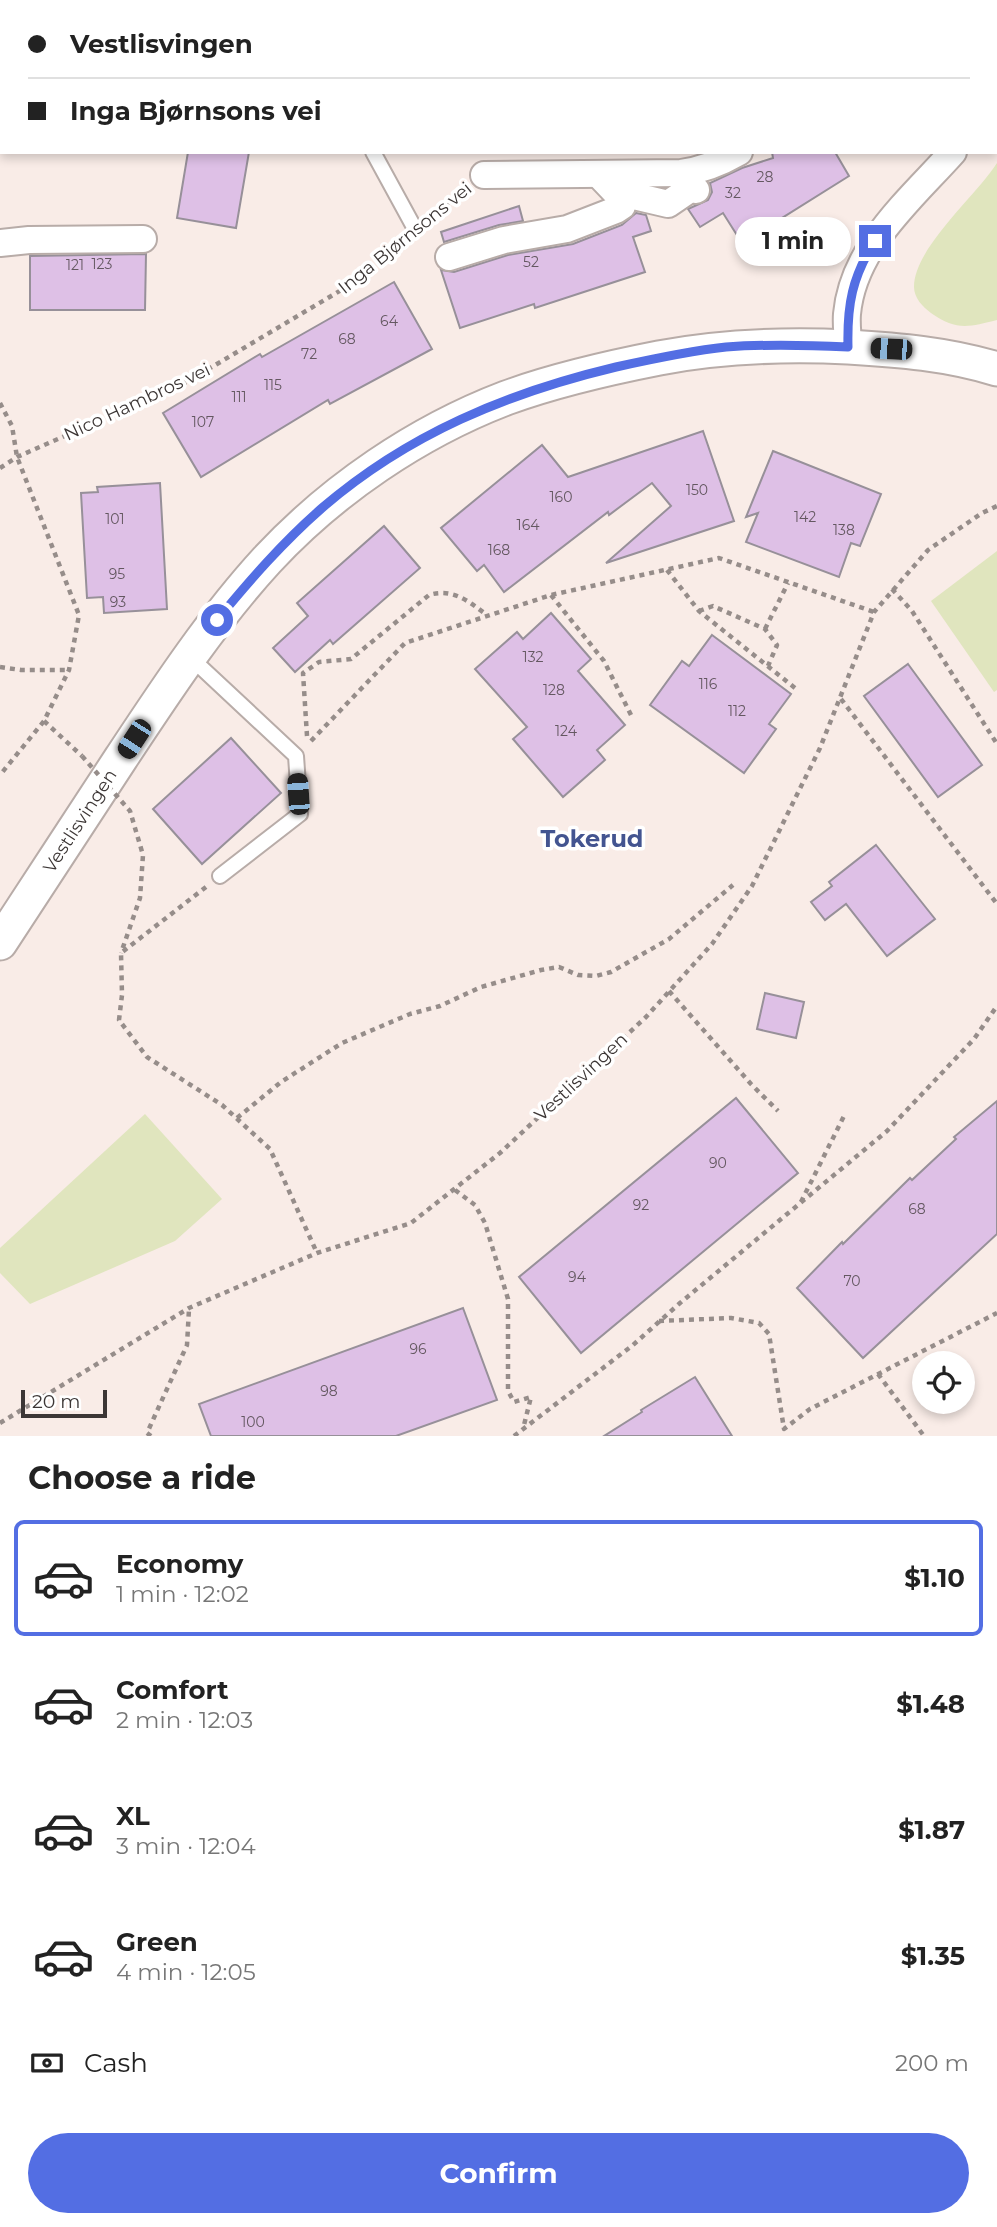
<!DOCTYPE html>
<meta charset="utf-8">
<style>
body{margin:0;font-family:Montserrat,sans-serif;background:#f2f2f2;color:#222;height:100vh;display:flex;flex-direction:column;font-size:26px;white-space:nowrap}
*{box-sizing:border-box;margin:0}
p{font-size:23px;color:#767676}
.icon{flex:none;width:38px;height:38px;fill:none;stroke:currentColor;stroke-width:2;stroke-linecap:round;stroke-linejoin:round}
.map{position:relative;height:1436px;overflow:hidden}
.side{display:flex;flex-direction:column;background:#fff;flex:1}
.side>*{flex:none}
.guide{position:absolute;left:0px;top:0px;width:998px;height:154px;box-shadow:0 4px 10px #0003;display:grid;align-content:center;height:154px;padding:0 28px;background:#fff}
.buttons{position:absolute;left:912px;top:1351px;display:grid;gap:14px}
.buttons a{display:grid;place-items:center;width:63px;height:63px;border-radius:50%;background:#fff;box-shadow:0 4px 10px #0003;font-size:35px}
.scale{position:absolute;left:21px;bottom:18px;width:86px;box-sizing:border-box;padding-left:7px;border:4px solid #3c3635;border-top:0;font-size:19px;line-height:24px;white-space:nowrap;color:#3c3635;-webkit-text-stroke:5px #fff;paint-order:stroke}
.end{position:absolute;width:32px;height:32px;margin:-16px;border:9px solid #536ee3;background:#fff;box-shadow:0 0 0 4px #fff}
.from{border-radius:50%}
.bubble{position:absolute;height:49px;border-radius:24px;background:#fff;box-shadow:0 4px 10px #0003;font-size:23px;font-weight:700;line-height:49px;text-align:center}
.car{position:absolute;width:21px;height:42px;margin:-21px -10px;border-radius:9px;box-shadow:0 0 5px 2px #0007;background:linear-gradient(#222 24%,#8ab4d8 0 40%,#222 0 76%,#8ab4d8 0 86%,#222 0)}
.guide b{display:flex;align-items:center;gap:24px;height:66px;font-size:26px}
.guide b+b{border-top:2px solid #e0e0e0}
.guide i{width:18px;height:18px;background:#222}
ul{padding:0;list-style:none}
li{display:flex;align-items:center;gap:21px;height:116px;margin:0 14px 10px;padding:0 14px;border:4px solid transparent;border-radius:10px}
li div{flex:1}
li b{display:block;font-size:26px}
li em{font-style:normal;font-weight:700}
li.selected{border-color:#536ee3}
li>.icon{width:63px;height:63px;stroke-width:1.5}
h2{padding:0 28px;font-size:32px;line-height:84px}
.pay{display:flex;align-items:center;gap:18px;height:77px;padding:0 28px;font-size:26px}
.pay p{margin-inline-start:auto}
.primary-button{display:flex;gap:14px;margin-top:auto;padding:14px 28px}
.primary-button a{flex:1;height:80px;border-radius:42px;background:#536ee3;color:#fff;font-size:28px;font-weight:700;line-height:80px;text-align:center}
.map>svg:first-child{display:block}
</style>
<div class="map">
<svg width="997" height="1436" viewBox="0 0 997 1436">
<rect width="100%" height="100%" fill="#f9ece7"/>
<!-- green -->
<g fill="#e0e5be">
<path d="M997,163V320C969,327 956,331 931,313C923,307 914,298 914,287C914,248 976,196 997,163Z"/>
<polygon points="997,551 997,690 994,692 931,601"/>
<polygon points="145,1114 222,1199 175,1241 30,1304 0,1273 0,1248"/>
</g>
<!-- building -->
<g fill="#dec0e6" stroke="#979099" stroke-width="2">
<polygon points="188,152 249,152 236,228 177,218"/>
<polygon points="772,152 835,152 849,176 742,243 723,213 700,227 688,209 708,200 712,192 710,183 742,168 773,158"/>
<polygon points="519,206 523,221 499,225 444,242 441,232"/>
<polygon points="636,213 646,215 651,231 633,237 645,272 535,308 534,304 460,328 441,270 454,272 508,255 573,244 622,225"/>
<polygon points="146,254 145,310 30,310 30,256"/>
<polygon points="394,282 432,349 330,404 328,400 201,477 163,413 260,354 262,357"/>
<polygon points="703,431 734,521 606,563 671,506 652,483 609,515 608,512 504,592 484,565 477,571 441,528 542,445 568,477"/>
<polygon points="773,451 881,494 860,546 851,543 839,577 746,542 758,513 746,517"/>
<polygon points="160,483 167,609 104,613 103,597 87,598 81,493 98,492 97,487"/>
<polygon points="384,526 420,568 333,644 330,640 295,672 273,648 308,616 297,603"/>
<polygon points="551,613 591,659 578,671 625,725 597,750 605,760 563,797 513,739 527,727 475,669 517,632 523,639"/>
<polygon points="712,635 791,694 769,724 776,729 744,773 650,705 682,661 689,666"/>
<polygon points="908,664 982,765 938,797 864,696"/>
<polygon points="231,738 281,793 202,864 153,809"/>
<polygon points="876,845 935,919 887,956 846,904 825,920 811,902 832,886 829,882"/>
<polygon points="765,993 804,1002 796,1038 757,1029"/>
<polygon points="736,1098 798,1173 581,1353 519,1277"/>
<polygon points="997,1101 997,1234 863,1358 797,1288 842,1242 843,1244 910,1178 912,1180 956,1139 954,1137"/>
<polygon points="463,1308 497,1400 396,1436 211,1436 199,1404"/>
<polygon points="695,1377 732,1436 604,1436 642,1412 641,1410"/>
</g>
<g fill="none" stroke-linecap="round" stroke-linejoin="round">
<defs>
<g id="service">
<polyline points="351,2 354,0"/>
<polyline points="373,152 415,229"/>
<polyline points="190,657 296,756 300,814 220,876"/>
</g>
<g id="minor">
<polyline points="996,97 997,95"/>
<path d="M484,175L681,173C703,170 720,163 739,152"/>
<polyline points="622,199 634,196 668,204 690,189 696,190"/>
<polyline points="0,243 29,240 143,239"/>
<polyline points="449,257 504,240 567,229 616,210 622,206 622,199 600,176"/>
<path d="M848,347C848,336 846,325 847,314C853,247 911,199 953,152"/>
</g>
<path id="tertiary" d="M0,943C40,881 81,820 121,758C166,690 212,620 267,560C332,490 417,432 506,398C555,380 608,368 659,358C722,346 783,344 848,347C899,350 948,354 997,369"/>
</defs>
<!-- service casing -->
<use href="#service" stroke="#b8aca8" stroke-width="18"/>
<!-- minor casing -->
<use href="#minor" stroke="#b8aca8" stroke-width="30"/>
<!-- tertiary casing -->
<use href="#tertiary" stroke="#b8aca8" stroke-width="37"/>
<!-- path -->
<g stroke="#968d8a" stroke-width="4.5" stroke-dasharray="5 5" stroke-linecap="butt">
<polyline points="598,2 598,0"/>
<polyline points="849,2 850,0"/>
<polyline points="882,2 883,0"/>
<polyline points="0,81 2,81"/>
<polyline points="431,216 463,191"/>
<polyline points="0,403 12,426 17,457 79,615 69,670 44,721 0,775"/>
<polyline points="0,468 17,457 185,383 348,286 400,242"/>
<polyline points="667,570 699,611 795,688"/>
<polyline points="892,589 912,611 997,744"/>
<polyline points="551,595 604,661 633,719"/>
<polyline points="699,611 713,606 765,629 777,645 768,666"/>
<polyline points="765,629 788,583"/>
<polyline points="0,667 21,670 69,670"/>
<polyline points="841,699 997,904"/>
<polyline points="44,721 82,756"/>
<path d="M307,736L303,673L319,662L351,659L429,595C453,588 468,601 487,615"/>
<polyline points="311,741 405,643 551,595 719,558 874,612"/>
<polyline points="206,887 121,953 122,995 119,1020 147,1057 222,1105 270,1149 317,1253"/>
<polyline points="669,991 751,1084 778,1111"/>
<polyline points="237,1118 281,1082 342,1043 410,1014 440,1006 481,987 541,970 559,967 578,975 596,976 611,972 669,939 733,885"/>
<polyline points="455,1190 475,1205 485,1223 508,1299 508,1391 514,1402 531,1397 523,1429"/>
<polyline points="801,1202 845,1114"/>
<polyline points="659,1321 731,1318 759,1323 769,1334 784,1429 810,1409 997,1313"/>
<polyline points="878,1374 924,1436"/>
<polyline points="0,1423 189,1308 317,1253 411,1223 500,1153 646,1017 712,944 752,886 820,748 874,612 928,550 982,513 997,506"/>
<polyline points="151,1436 147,1433 187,1345 189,1309"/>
<polyline points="514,1436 633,1345 680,1303 887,1131 974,1039 997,1006"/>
</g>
<!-- service -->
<use href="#service" stroke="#fff" stroke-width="14"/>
<!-- minor -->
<use href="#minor" stroke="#fff" stroke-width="26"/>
<!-- tertiary -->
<use href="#tertiary" stroke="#fff" stroke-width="33"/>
<!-- path-bridge -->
<polyline stroke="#968d8a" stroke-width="4.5" stroke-dasharray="5 5" stroke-linecap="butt" points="82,756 130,811 143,855 140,898 121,953"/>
</g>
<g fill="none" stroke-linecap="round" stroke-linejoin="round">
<!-- route -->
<path stroke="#536ee3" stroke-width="9" d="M217,620C250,580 283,542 322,508C408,434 507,393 616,367C652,359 689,351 726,347C767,344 807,345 848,347C847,305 852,277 875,241"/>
</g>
<g text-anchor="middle" stroke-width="7" stroke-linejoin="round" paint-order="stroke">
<!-- number labels -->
<g font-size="14" fill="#645861">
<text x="765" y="182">28</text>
<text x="733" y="198">32</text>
<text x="531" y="267">52</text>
<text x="102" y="269">123</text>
<text x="75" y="270">121</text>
<text x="389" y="326">64</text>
<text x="347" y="344">68</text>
<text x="309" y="359">72</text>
<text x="273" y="390">115</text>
<text x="239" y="402">111</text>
<text x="203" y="427">107</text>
<text x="697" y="495">150</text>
<text x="561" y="502">160</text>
<text x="805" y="522">142</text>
<text x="115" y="524">101</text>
<text x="528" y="530">164</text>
<text x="844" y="535">138</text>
<text x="499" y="555">168</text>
<text x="117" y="579">95</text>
<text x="118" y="607">93</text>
<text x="533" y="662">132</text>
<text x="708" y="689">116</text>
<text x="554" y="695">128</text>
<text x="737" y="716">112</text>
<text x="566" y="736">124</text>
<text x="718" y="1168">90</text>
<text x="641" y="1210">92</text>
<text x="917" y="1214">68</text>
<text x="577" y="1282">94</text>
<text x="852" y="1286">70</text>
<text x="418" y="1354">96</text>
<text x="329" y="1396">98</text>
<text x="253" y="1427">100</text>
</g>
<!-- street labels -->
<g font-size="18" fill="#3c3635" stroke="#fff">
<text transform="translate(405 238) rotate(-39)" y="6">Inga Bjørnsons vei</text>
<text transform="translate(137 402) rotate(-25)" y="6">Nico Hambros vei</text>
<text transform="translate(80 821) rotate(-57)" y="6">Vestlisvingen</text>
<text transform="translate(581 1077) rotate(-43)" y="6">Vestlisvingen</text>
</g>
<!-- district labels -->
<g font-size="24" font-weight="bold" fill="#435490" stroke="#fff">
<text x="592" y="847">Tokerud</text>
</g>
</g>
</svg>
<div class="buttons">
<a><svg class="icon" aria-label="locate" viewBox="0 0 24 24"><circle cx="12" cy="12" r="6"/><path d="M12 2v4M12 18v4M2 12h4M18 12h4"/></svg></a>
</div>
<div class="scale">20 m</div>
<i class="end from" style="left:217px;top:620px"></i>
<i class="end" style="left:875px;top:241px"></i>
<div class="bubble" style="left:735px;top:217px;width:116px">1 min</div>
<i class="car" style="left:891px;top:349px;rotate:273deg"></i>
<i class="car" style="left:134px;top:739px;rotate:213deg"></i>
<i class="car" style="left:298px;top:794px;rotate:356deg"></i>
<div class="guide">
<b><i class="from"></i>Vestlisvingen</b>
<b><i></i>Inga Bjørnsons vei</b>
</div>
</div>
<section class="side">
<h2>Choose a ride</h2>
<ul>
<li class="selected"><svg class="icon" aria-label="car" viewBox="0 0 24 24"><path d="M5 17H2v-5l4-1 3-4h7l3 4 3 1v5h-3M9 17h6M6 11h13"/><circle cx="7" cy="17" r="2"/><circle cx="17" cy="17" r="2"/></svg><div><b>Economy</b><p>1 min · 12:02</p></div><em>$1.10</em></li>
<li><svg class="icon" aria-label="car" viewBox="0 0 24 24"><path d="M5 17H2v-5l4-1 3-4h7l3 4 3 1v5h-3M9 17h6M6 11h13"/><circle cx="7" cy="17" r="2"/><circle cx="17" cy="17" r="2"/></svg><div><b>Comfort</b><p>2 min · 12:03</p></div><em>$1.48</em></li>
<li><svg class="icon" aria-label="car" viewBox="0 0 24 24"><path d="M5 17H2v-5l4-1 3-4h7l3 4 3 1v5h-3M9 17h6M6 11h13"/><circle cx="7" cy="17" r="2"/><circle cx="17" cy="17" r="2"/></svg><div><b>XL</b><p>3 min · 12:04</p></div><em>$1.87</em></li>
<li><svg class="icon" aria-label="car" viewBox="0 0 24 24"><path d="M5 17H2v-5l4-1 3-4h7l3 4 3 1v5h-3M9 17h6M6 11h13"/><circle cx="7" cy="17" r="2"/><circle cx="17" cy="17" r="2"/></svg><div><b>Green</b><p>4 min · 12:05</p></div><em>$1.35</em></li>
</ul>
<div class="pay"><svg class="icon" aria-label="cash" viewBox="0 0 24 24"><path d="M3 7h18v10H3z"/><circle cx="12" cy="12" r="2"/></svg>Cash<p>200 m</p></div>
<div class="primary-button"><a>Confirm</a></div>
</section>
